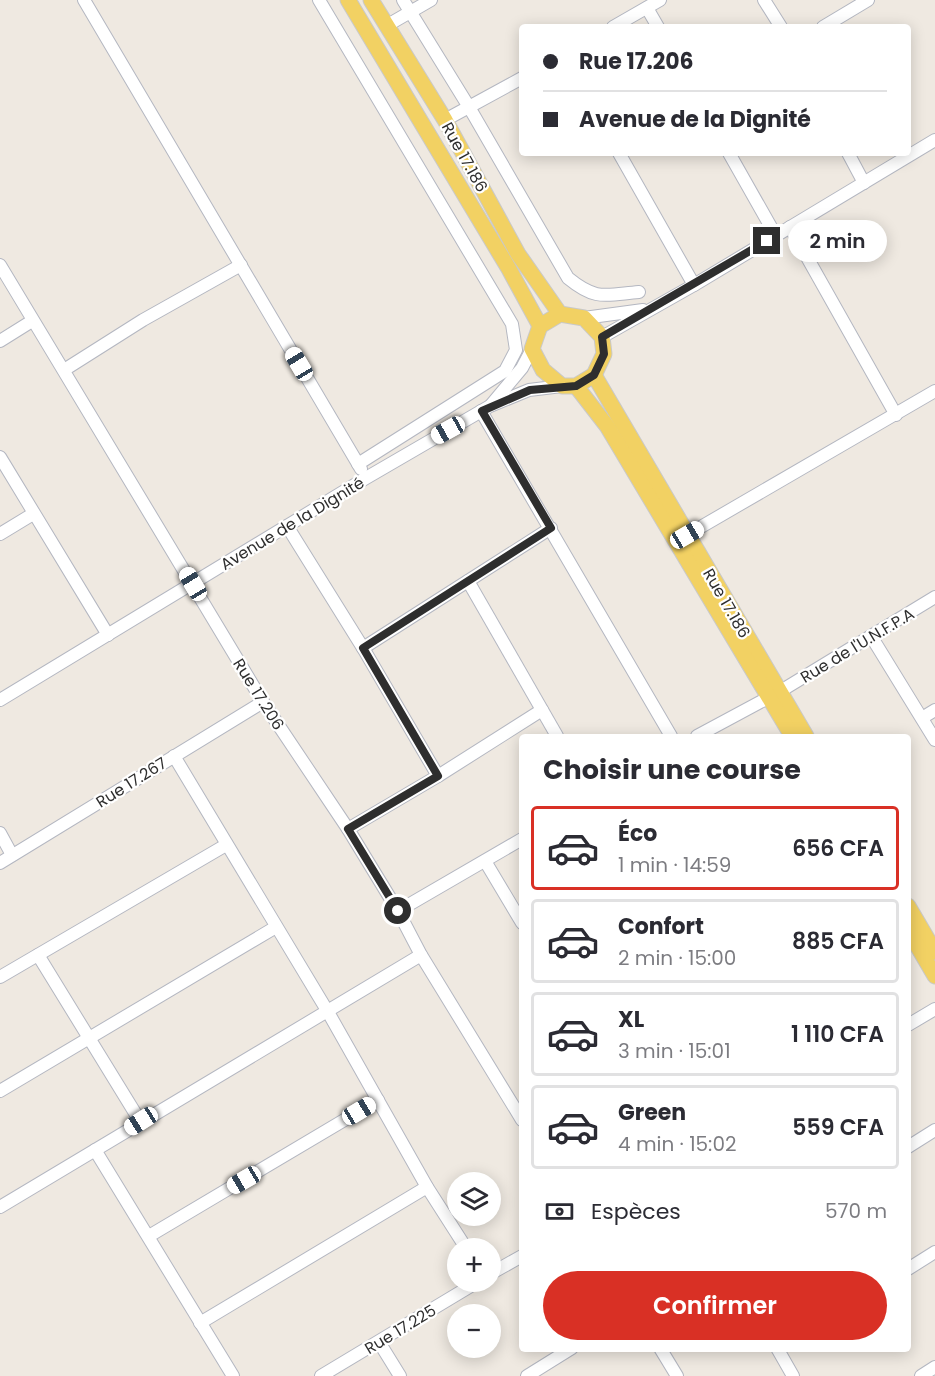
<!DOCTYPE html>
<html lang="fr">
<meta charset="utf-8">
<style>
body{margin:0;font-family:Poppins,sans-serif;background:#f7f7f7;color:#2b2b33;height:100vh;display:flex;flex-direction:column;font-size:22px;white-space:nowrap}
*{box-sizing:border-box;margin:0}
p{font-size:20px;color:#7c7c81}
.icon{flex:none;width:33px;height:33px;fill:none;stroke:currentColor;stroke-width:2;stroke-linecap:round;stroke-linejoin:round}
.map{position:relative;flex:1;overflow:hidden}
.details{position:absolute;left:519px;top:734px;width:392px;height:618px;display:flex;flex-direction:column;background:#fff;border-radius:6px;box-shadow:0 3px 15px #0003}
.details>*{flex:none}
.guide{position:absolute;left:519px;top:24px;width:392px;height:132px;border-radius:6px;box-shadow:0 3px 15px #0003;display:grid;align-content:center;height:132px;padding:0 24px;background:#fff}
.controls{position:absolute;left:447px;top:1172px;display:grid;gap:12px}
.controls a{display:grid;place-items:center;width:54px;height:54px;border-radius:50%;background:#fff;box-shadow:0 3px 15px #0003;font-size:30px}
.end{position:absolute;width:27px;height:27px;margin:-14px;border:8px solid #2e2e2e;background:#fff;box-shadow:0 0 0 3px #fff}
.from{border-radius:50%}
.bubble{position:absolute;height:42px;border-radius:21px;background:#fff;box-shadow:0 3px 15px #0003;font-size:20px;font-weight:600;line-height:42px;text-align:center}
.car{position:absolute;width:18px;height:36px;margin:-18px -9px;border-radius:8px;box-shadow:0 0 4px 2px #0007;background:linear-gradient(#fff 24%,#345 0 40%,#fff 0 76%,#345 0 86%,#fff 0)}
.guide b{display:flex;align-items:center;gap:21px;height:57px;font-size:22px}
.guide b+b{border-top:2px solid #e1e1e2}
.guide i{width:15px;height:15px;background:#2b2b33}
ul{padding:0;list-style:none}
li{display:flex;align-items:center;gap:18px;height:84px;margin:0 12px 9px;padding:0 12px;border:3px solid #e1e1e2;border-radius:6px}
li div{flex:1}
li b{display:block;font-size:22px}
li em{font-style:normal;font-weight:600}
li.active{border-color:#d93025}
li>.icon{width:54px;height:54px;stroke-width:1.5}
h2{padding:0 24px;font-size:27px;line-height:72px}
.pay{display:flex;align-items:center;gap:15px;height:66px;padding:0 24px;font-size:22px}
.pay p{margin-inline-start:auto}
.button{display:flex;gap:12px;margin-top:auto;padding:12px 24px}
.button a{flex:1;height:69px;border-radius:36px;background:#d93025;color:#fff;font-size:24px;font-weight:600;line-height:69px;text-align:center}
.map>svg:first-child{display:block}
</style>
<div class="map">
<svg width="935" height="1376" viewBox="0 0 935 1376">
<rect width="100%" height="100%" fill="#efe9e1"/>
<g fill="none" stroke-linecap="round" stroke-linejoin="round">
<defs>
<g id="minor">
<polyline points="84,0 361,469"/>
<polyline points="319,0 512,324 516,350 505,371 358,464"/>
<path d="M403,0L469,107L568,278C596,301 605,295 639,292"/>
<polyline points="764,0 781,27"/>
<polyline points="647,8 658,27"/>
<polyline points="386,26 431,0"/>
<polyline points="613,27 660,0"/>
<polyline points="823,27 868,0"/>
<polyline points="445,120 522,78"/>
<polyline points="619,153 694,285"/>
<polyline points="729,153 776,236"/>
<polyline points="848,153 864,183"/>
<polyline points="790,227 896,415"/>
<polyline points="0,265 263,702 348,829 398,911 421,955 522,1120"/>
<polyline points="584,318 643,310"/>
<polyline points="602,337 694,285 935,140"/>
<polyline points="0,341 32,321"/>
<polyline points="64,370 143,320 241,265"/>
<polyline points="491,405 522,368 532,349"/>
<polyline points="481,411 671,736"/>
<polyline points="0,457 108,635"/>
<polyline points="287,526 363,648 438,776"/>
<polyline points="0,534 33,514"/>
<polyline points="687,535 935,391"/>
<polyline points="468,581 557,736"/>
<polyline points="871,636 935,740"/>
<polyline points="363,648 551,528"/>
<polyline points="0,700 366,478 490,406 529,390 562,386"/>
<polyline points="922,718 935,710"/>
<polyline points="697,736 779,692 935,597"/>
<polyline points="174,756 328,1012 427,1187 466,1248"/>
<polyline points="348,829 438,776 542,710"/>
<polyline points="0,833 12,855"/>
<polyline points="485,861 522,923"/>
<polyline points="0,863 263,702"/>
<polyline points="398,911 522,839"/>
<polyline points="38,955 140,1121"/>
<polyline points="0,977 226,845"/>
<polyline points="908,1025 935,1009"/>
<polyline points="0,1091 276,927"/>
<polyline points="908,1147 935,1130"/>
<polyline points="95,1150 233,1376"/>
<polyline points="0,1207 421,955"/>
<polyline points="149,1236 378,1100"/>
<polyline points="908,1269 935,1252"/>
<polyline points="490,1274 522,1256"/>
<polyline points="200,1323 427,1187"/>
<polyline points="379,1342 400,1376"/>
<polyline points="660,1348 677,1376"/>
<polyline points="777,1348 793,1376"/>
<polyline points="321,1376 479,1281"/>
<polyline points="527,1376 572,1348"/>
<polyline points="921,1376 935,1367"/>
</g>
<g id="major">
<polyline points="348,0 509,269 540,326"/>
<polyline points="371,0 445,120 518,254 560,314"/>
<polygon points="560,314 584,318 602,337 604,354 594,375 576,386 562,386 543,370 532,349 540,326"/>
<polyline points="594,375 806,736"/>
<polyline points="576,386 607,426 792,736"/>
<polyline points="908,906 935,952"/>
<polyline points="908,930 935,976"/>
</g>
</defs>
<!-- minor casing -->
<use href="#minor" stroke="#b4b7c1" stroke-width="14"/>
<!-- major casing -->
<use href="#major" stroke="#c9c9c9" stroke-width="17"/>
<!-- minor -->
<use href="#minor" stroke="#fff" stroke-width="12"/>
<!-- major -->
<use href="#major" stroke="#f2d163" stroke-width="15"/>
</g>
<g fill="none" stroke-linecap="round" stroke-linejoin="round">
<!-- route -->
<polyline stroke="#2e2e2e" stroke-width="8" points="398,911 348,829 438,776 363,648 551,528 482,411 530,390 576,386 594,375 604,354 602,337 767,241"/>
</g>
<g text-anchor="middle" stroke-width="4.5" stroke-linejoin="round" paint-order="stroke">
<!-- street labels -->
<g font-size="16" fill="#2e2e2e" stroke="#fff">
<text transform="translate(465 157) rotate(61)" y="6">Rue 17.186</text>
<text transform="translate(292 523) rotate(-31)" y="6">Avenue de la Dignité</text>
<text transform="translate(727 603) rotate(60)" y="6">Rue 17.186</text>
<text transform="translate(857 645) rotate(-31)" y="6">Rue de l'U.N.F.P.A</text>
<text transform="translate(259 694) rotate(58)" y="6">Rue 17.206</text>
<text transform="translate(131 782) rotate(-32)" y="6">Rue 17.267</text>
<text transform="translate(400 1329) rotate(-31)" y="6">Rue 17.225</text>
</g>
</g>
</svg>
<div class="controls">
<a><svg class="icon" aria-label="layers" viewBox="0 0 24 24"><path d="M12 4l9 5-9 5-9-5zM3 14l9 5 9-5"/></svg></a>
<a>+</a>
<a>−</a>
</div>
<i class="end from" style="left:398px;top:911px"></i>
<i class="end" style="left:767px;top:241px"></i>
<div class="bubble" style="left:788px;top:220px;width:99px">2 min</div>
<i class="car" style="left:299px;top:364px;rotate:329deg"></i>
<i class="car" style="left:448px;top:430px;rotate:241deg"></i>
<i class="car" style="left:687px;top:535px;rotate:60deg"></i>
<i class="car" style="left:193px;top:584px;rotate:329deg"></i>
<i class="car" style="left:359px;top:1111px;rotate:59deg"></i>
<i class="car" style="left:141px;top:1121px;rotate:238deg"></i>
<i class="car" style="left:244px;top:1180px;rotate:240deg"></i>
<div class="guide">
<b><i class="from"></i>Rue 17.206</b>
<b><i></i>Avenue de la Dignité</b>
</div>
<section class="details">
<h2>Choisir une course</h2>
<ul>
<li class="active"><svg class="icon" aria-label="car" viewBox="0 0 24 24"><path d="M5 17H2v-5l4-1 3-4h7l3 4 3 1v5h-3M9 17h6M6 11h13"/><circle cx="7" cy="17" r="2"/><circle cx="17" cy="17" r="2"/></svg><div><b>Éco</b><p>1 min · 14:59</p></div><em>656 CFA</em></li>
<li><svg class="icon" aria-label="car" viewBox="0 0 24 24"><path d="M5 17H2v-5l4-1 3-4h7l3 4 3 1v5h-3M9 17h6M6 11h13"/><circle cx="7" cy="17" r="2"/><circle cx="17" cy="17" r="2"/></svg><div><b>Confort</b><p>2 min · 15:00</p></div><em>885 CFA</em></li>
<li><svg class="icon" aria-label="car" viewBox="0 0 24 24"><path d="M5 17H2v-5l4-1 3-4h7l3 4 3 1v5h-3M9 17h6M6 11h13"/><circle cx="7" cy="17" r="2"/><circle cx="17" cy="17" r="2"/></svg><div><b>XL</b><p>3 min · 15:01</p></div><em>1 110 CFA</em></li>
<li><svg class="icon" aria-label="car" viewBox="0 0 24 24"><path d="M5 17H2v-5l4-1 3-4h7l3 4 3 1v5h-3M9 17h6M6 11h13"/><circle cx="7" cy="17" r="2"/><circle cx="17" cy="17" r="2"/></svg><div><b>Green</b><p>4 min · 15:02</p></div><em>559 CFA</em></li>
</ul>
<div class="pay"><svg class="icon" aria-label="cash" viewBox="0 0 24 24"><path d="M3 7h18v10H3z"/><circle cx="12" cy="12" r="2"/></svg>Espèces<p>570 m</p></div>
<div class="button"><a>Confirmer</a></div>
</section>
</div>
